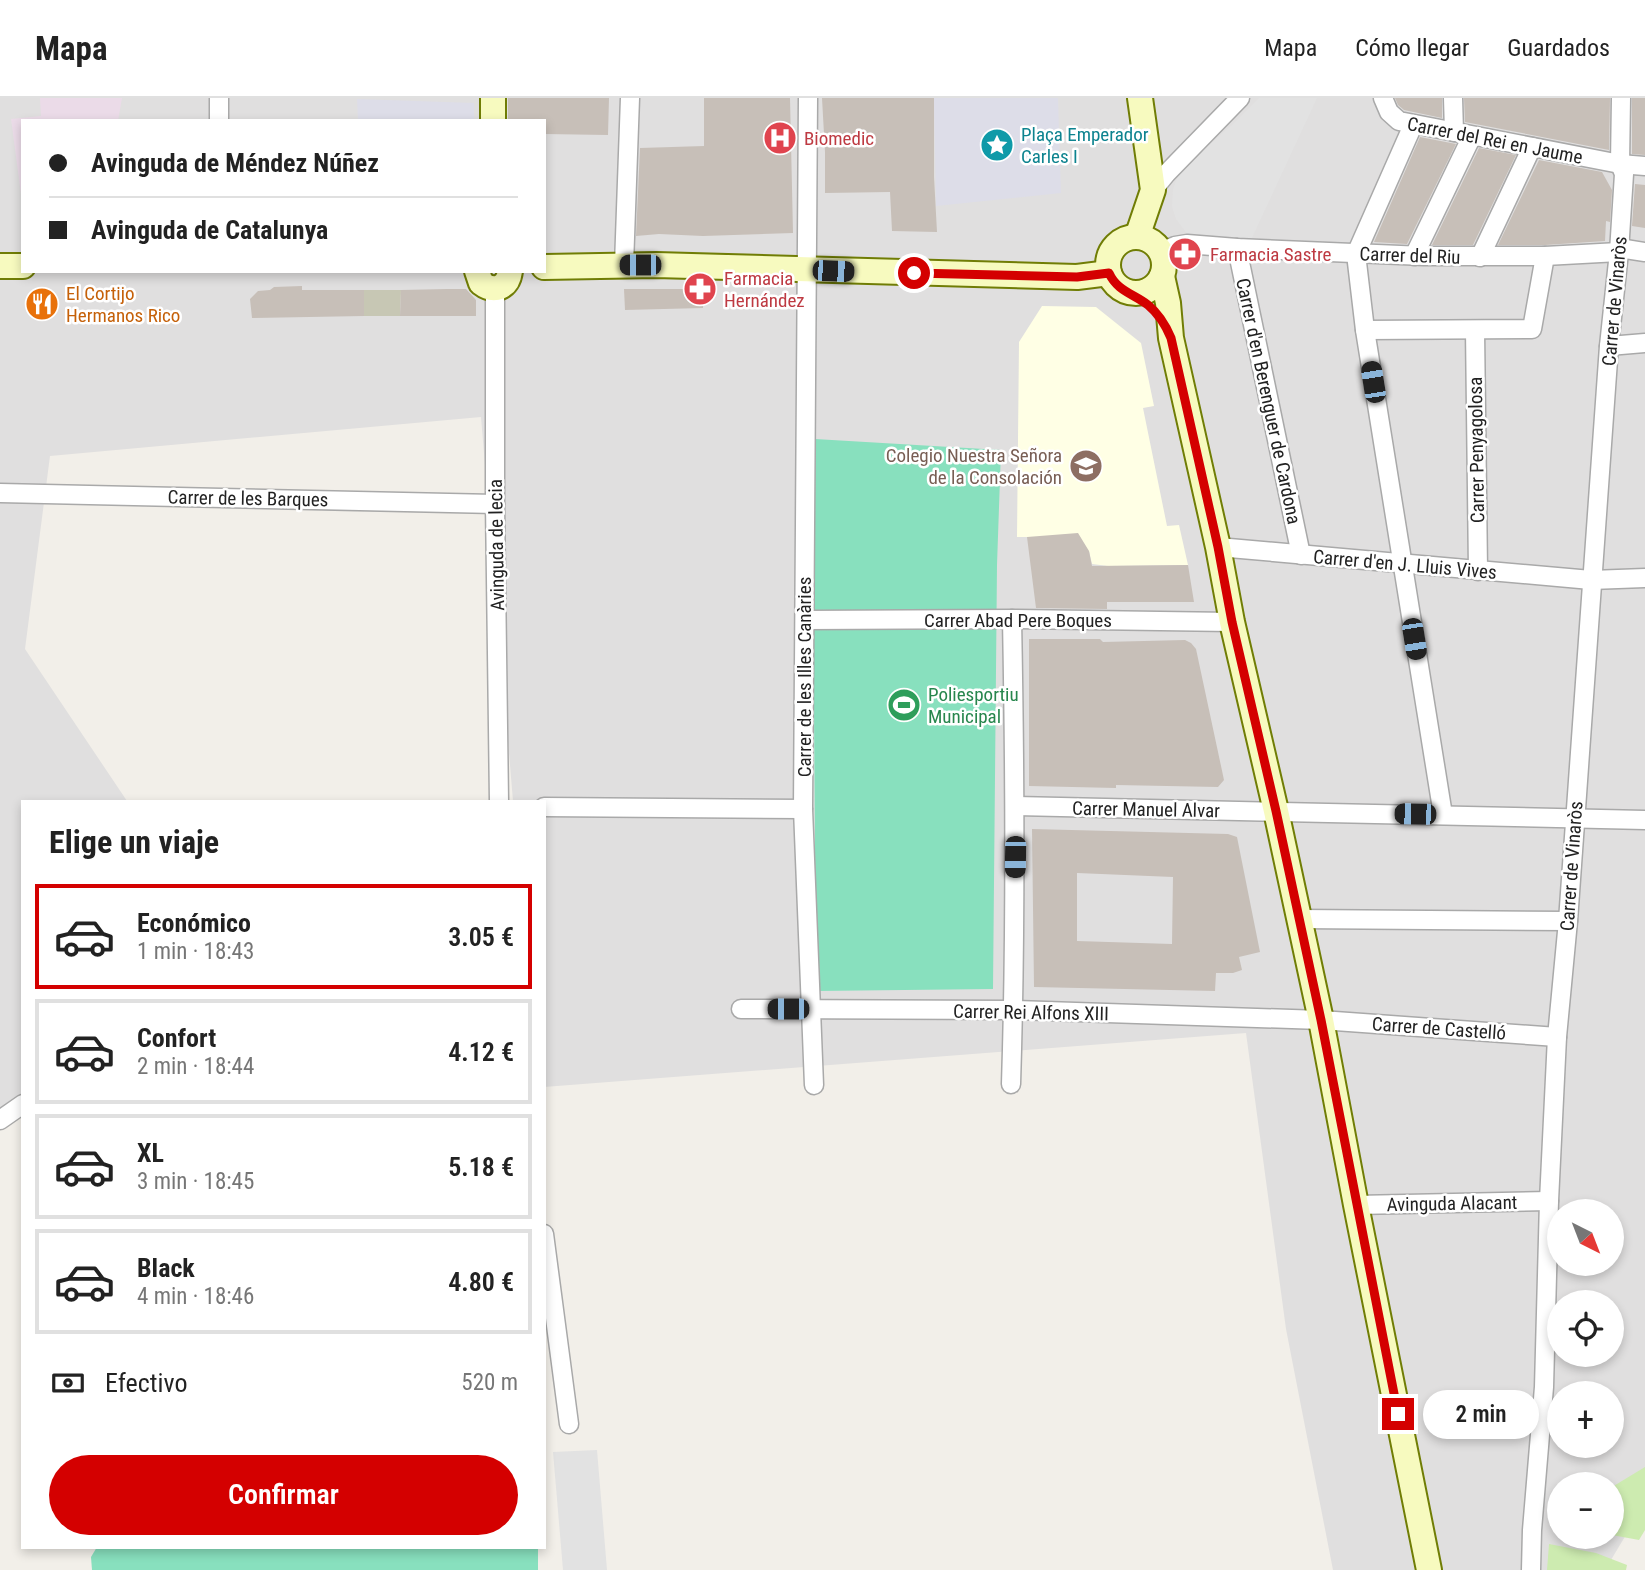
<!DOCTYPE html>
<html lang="es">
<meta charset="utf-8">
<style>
body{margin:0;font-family:"Roboto Condensed",sans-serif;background:#f6f6f6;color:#222;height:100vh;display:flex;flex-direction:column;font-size:26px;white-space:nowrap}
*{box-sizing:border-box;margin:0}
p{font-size:23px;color:#767676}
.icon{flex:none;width:38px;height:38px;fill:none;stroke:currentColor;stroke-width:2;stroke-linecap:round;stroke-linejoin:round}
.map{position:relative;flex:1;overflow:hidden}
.sheet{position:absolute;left:21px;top:702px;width:525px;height:749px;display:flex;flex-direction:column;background:#fff;border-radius:0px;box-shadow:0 4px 10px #0003}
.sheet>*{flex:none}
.hud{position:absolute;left:21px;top:21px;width:525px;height:154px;border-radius:0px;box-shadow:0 4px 10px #0003;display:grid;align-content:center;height:154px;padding:0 28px;background:#fff}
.needle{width:46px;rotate:138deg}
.buttons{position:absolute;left:1547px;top:1101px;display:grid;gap:14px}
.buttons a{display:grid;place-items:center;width:77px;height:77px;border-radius:50%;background:#fff;box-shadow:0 4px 10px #0003;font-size:35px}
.end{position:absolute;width:32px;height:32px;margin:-16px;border:9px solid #d40000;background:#fff;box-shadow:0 0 0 4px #fff}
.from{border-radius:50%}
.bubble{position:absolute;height:49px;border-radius:24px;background:#fff;box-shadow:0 4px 10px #0003;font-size:23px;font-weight:600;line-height:49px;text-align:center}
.car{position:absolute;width:21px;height:42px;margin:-21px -10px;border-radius:9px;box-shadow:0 0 5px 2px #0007;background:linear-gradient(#222 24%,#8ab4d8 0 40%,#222 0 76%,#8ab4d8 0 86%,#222 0)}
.hud b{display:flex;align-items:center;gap:24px;height:66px;font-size:26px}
.hud b+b{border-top:2px solid #e0e0e0}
.hud i{width:18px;height:18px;background:#222}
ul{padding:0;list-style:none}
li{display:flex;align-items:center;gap:21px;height:105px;margin:0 14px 10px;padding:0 14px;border:4px solid #e0e0e0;border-radius:0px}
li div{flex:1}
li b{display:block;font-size:26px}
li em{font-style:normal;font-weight:600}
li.on{border-color:#d40000}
li>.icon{width:63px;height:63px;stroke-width:1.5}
h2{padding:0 28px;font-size:32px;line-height:84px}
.pay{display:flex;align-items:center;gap:18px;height:77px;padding:0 28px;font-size:26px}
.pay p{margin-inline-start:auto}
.primary-button{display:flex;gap:14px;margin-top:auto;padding:14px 28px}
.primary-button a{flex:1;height:80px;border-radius:42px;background:#d40000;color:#fff;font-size:28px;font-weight:600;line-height:80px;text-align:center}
header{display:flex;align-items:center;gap:42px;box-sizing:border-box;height:98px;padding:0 35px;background:#fff;border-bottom:2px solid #e0e0e0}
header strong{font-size:33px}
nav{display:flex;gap:38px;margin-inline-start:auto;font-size:24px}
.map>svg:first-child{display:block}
</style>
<header>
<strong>Mapa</strong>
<nav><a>Mapa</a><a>Cómo llegar</a><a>Guardados</a></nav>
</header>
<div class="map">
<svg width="1645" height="1472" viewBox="0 0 1645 1472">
<rect width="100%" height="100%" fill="#f2efe9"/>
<!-- residential -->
<path fill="#e0dfdf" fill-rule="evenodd" d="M0,0H1645V1405L1605,1472H1333L1286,1231L1246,935L544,989V704L513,703L481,319L50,358L25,551L127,703L23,704V1008L0,1023ZM23,23H544V173H23ZM1559,1113H1612V1166H1559ZM1559,1204H1612V1256H1559ZM1559,1295H1612V1348H1559ZM1559,1386H1612V1438H1559Z"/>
<!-- industrial -->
<polygon fill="#ebdbe8" points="40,0 122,0 118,23 23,23 23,111 11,21 41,18"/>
<!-- education -->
<polygon fill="#ffffe5" points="1042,208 1096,209 1141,245 1154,308 1143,310 1167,428 1179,427 1188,467 1108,468 1092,466 1089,453 1027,439 1017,439 1019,244"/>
<!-- construction -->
<polygon fill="#c7c7b4" points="364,192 401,192 400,218 364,218"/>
<!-- grass -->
<g fill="#cdebb0">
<polygon points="1645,1369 1645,1432 1639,1442 1612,1437 1612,1389"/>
<polygon points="1549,1446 1596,1455 1627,1467 1626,1472 1547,1472"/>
</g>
<!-- pitch -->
<g fill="#88e0be">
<polygon points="815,341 1001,352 997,467 993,891 816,893 813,461"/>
<polygon points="97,1449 538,1449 538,1472 92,1472 91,1459"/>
</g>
<!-- parking -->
<g fill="#e2e2e2">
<polygon points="1259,0 1317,0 1250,144 1206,144 1188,137 1176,121 1172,109 1173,91 1178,78 1189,64 1232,27"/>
<polygon points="597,1352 607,1472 563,1472 553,1354"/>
</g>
<!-- plaza -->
<g fill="#dddde8">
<polygon points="934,0 1058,0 1061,95 936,108"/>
<polygon points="357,1 474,5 474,23 358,23"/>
</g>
<!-- building -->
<g fill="#c7bfb8" fill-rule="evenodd">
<polygon points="508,0 609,0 608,37 544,36 544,23 508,23"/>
<polygon points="704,0 790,0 793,135 703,138 659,136 636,138 640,50 704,48"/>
<polygon points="822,0 934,0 934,79 937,134 892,133 890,94 825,95 825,54"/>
<polygon points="1395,0 1442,0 1442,20 1404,12 1398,7"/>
<polygon points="1464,0 1610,0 1609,52 1465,24"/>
<polygon points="1632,0 1645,0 1645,57 1632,56"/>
<polygon points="1420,39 1456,46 1407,146 1374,144"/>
<polygon points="1479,50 1516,57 1473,147 1432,147"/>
<polygon points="1539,62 1602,74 1612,92 1610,124 1606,123 1605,143 1545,147 1498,147"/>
<polygon points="1635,86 1645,87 1645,130 1632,128"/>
<polygon points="302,188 302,192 364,192 364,218 252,220 250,201 258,193 270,192 274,189"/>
<polygon points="447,191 466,191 476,202 476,218 400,218 401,192"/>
<polygon points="624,191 703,191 703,210 625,212"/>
<polygon points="1078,435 1089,453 1092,468 1188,467 1194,504 1107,504 1107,511 1036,510 1027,439"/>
<polygon points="1029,541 1100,541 1103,544 1185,542 1191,545 1196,551 1224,682 1218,689 1116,687 1116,690 1029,688"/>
<path d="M1032,731L1228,736L1237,739L1260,854L1239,859L1242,872L1233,875H1216L1215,893L1034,889ZM1077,775L1173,779L1172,846L1077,843Z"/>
</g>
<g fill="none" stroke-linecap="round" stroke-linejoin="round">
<defs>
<g id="street">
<polyline points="219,0 219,23"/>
<polyline points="808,0 803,711 814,987"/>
<polyline points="1383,0 1389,14 1399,23 1620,66 1645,68"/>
<polyline points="1453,0 1454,34"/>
<polyline points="1413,27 1356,156 1365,232 1443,717"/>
<polyline points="1153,92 1166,76 1240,0"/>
<polyline points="1237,150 1301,457"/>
<polyline points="1619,150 1645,154"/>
<polyline points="1160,154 1175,148 1187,146 1237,150 1424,158 1545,158 1619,154"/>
<polyline points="1414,158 1472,38"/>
<polyline points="1480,159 1532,49"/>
<polyline points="624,167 630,0"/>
<polyline points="495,191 495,406 499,704"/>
<polyline points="1365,232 1532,231 1545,158"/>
<polyline points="1475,232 1478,473"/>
<polyline points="1609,248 1645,245"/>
<polyline points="0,395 495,406"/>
<polyline points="1218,449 1591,482 1645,480"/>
<polyline points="805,522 1012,521 1232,524"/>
<polyline points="1016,708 1645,722"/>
<polyline points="544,709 803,711"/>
<polyline points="1299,821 1568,823"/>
<polyline points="741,911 1013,912 1321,922 1557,939"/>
<path d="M1011,986C1016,831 1015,676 1012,521"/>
<polyline points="0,1022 23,1006"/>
<polyline points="1356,1107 1549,1103"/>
<polyline points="544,1136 569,1326"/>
<polyline points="1531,1472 1532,1432 1544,1289 1549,1103 1557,939 1568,823 1609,248 1619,154 1624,76 1620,66 1621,0"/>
</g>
<g id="secondary">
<polyline points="493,0 493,23"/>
<polyline points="1137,139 1153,92 1140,0"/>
<circle cx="1136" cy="167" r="28"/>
<polyline points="0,168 23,168"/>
<polyline points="544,169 656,167 1077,179 1109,175"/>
<path d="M477,173L481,185C494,195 508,190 510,173"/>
<polyline points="1162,178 1168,205 1171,240 1218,449 1232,524 1276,713 1321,922 1356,1107 1429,1472"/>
</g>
</defs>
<!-- street casing -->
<use href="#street" stroke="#a9a9a9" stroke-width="21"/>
<!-- secondary casing -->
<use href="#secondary" stroke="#707d05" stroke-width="28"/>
<!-- street -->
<use href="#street" stroke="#fff" stroke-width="18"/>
<!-- secondary -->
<use href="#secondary" stroke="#f7fabf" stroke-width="24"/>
</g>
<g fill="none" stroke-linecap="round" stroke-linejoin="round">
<!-- route -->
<path stroke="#d40000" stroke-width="9" d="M914,175L1077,179L1109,175C1117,193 1134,196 1148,207C1159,216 1166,228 1171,240L1218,449L1232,524L1276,713L1321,922L1398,1316"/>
</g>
<!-- icons -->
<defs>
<symbol id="hospital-disc" viewBox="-11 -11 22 22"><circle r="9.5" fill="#e0444e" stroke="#fff"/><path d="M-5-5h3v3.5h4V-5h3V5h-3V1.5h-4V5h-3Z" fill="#fff"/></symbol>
<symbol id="sight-disc" viewBox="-11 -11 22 22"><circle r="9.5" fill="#0f9aa8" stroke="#fff"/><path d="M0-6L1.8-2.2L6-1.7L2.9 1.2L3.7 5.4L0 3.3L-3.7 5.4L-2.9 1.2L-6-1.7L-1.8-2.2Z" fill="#fff"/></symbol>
<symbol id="pharmacy-disc" viewBox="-11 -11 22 22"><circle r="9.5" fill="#e0444e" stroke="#fff"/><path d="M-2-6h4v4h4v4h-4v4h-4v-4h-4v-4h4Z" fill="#fff"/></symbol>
<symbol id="restaurant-disc" viewBox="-11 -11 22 22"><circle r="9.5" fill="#e8710a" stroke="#fff"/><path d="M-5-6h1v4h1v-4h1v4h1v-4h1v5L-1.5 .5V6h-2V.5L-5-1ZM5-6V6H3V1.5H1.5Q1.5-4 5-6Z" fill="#fff"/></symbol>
<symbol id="school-disc" viewBox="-11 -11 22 22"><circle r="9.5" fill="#8d6e63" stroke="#fff"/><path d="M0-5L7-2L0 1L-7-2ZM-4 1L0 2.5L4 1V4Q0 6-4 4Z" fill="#fff"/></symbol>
<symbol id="stadium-disc" viewBox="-11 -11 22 22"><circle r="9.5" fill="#2e9e5b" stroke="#fff"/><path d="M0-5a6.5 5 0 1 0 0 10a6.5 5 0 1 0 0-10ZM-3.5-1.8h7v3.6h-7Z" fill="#fff"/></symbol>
</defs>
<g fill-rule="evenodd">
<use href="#hospital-disc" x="761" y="21" width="38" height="38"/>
<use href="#sight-disc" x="978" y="28" width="38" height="38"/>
<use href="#pharmacy-disc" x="1166" y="137" width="38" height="38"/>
<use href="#pharmacy-disc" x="681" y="172" width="38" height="38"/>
<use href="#restaurant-disc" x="23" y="187" width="38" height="38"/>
<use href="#school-disc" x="1067" y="349" width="38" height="38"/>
<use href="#stadium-disc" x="885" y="588" width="38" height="38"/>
</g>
<g text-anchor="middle" stroke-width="5" stroke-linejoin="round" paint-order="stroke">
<!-- culture labels -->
<g font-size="19" fill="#0d838f" stroke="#fff" text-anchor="start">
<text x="1021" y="43">Plaça Emperador<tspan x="1021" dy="22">Carles I</tspan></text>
</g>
<!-- health labels -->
<g font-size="19" fill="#be3a42" stroke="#fff" text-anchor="start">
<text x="804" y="47">Biomedic</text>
<text x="1210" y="163">Farmacia Sastre</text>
<text x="724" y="187">Farmacia<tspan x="724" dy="22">Hernández</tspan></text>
</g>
<!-- street labels -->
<g font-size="19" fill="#222" stroke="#fff">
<text transform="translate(1495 42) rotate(11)" y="7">Carrer del Rei en Jaume</text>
<text transform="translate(1410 157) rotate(2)" y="7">Carrer del Riu</text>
<text transform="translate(1614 203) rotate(-85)" y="7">Carrer de Vinaròs</text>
<text transform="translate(1269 303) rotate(78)" y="7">Carrer d'en Berenguer de Cardona</text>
<text transform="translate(1476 352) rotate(-91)" y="7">Carrer Penyagolosa</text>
<text transform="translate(248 400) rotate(1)" y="7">Carrer de les Barques</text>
<text transform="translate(496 447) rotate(-91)" y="7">Avinguda de lecia</text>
<text transform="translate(1405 466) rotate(5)" y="7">Carrer d'en J. Lluis Vives</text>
<text x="1018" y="529">Carrer Abad Pere Boques</text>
<text transform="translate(804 579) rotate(-90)" y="7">Carrer de les Illes Canàries</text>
<text transform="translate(1146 711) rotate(1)" y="7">Carrer Manuel Alvar</text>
<text transform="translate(1571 768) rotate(-86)" y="7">Carrer de Vinaròs</text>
<text transform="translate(1031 914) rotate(1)" y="7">Carrer Rei Alfons XIII</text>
<text transform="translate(1439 930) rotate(4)" y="7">Carrer de Castelló</text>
<text transform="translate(1452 1105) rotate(-1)" y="7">Avinguda Alacant</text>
</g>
<!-- food labels -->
<g font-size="19" fill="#c56008" stroke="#fff" text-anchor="start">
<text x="66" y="202">El Cortijo<tspan x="66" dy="22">Hermanos Rico</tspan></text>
</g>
<!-- education labels -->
<g font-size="19" fill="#785e54" stroke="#fff" text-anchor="end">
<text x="1062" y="364">Colegio Nuestra Señora<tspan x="1062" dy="22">de la Consolación</tspan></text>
</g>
<!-- leisure labels -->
<g font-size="19" fill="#27864d" stroke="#fff" text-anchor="start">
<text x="928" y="603">Poliesportiu<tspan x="928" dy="22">Municipal</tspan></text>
</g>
</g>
</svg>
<div class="buttons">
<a><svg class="needle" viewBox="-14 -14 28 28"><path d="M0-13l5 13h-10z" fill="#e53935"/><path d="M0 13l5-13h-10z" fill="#767676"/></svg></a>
<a><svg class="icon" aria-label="locate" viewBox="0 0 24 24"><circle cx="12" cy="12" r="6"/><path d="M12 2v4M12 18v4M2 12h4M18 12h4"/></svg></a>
<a>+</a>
<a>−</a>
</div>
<i class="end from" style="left:914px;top:175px"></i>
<i class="end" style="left:1398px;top:1316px"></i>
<div class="bubble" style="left:1423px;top:1292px;width:116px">2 min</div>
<i class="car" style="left:640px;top:167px;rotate:270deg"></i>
<i class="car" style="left:833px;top:173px;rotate:92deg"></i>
<i class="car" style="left:1373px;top:284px;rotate:351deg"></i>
<i class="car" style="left:1414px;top:541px;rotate:171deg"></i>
<i class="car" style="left:1415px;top:716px;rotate:271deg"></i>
<i class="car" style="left:1015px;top:759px;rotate:181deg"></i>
<i class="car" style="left:788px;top:911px;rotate:270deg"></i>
<div class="hud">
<b><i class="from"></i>Avinguda de Méndez Núñez</b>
<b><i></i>Avinguda de Catalunya</b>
</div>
<section class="sheet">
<h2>Elige un viaje</h2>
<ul>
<li class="on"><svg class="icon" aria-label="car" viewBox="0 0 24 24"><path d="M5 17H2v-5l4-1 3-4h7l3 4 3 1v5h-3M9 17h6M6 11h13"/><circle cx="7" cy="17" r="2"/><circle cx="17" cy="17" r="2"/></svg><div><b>Económico</b><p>1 min · 18:43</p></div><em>3.05 €</em></li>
<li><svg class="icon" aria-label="car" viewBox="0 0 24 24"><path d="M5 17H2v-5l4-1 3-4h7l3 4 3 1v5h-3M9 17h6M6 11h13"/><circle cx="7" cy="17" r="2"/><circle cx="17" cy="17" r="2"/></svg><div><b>Confort</b><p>2 min · 18:44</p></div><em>4.12 €</em></li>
<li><svg class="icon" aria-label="car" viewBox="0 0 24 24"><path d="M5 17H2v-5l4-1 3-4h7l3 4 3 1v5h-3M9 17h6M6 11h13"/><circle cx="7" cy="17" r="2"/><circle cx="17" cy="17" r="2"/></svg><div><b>XL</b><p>3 min · 18:45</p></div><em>5.18 €</em></li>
<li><svg class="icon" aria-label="car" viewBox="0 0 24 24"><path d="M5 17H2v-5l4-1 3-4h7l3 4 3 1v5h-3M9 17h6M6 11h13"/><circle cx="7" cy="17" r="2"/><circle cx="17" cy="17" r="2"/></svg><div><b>Black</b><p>4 min · 18:46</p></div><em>4.80 €</em></li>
</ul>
<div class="pay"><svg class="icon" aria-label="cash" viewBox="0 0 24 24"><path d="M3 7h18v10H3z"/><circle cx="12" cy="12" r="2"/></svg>Efectivo<p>520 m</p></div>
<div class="primary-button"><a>Confirmar</a></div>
</section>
</div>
